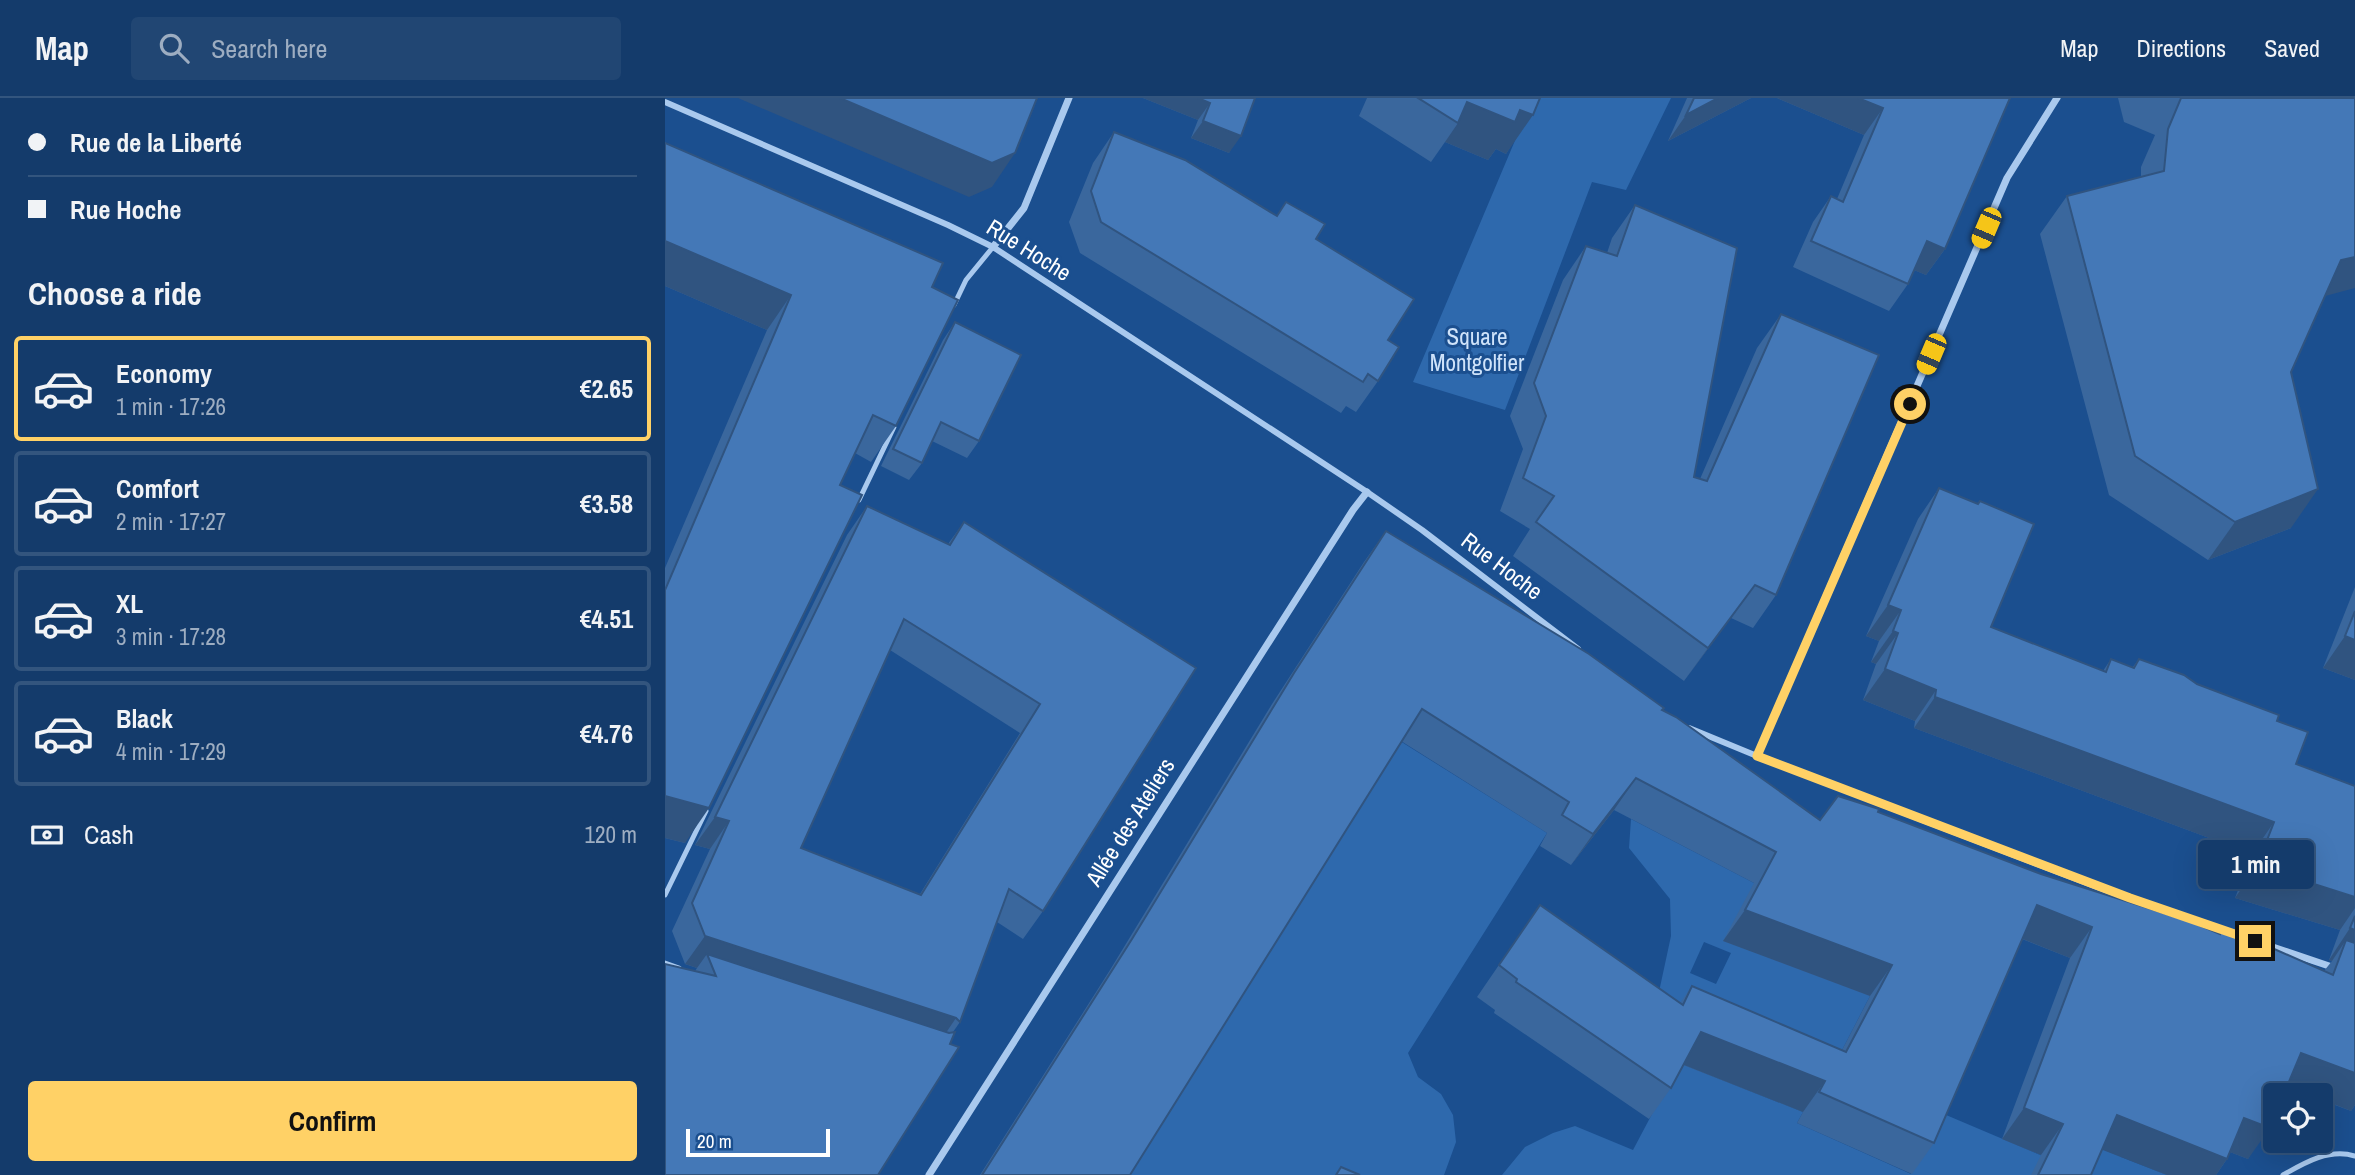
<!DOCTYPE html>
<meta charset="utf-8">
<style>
body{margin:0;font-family:"Archivo Narrow",sans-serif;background:#214673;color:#f1f3f6;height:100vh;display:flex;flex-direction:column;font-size:26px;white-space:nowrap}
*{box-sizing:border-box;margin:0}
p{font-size:23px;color:#9dadc1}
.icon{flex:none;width:38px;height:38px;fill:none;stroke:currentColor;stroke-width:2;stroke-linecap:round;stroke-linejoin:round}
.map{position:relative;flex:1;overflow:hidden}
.sheet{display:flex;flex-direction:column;background:#143b6b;width:665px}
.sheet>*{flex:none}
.banner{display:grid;align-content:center;height:154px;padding:0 28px;background:#143b6b}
.controls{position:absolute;left:1598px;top:985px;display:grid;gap:14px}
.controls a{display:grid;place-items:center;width:70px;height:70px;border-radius:7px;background:#143b6b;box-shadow:0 7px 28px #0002,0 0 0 2px #33557e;font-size:35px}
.scale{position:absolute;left:21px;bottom:18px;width:144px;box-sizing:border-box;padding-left:7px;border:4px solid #fff;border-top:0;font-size:19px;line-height:24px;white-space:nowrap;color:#fff;-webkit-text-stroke:5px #1b4f8f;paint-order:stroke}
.end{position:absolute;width:32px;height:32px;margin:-16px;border:9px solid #ffd166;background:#111;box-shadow:0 0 0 4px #111}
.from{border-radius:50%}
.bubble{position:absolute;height:49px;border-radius:7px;background:#143b6b;box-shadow:0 7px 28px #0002,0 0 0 2px #33557e;font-size:23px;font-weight:800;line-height:49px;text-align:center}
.car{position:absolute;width:21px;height:42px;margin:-21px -10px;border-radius:9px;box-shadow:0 0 5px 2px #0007;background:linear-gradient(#f5c518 24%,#345 0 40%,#f5c518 0 76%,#345 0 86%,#f5c518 0)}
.banner b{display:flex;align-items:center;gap:24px;height:66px;font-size:26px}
.banner b+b{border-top:2px solid #33557e}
.banner i{width:18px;height:18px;background:#f1f3f6}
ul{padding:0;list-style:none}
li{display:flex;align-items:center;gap:21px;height:105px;margin:0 14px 10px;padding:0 14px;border:4px solid #33557e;border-radius:7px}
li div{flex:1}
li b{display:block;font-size:26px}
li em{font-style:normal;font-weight:800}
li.current{border-color:#ffd166}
li>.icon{width:63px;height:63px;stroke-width:1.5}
h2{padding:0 28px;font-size:32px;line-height:84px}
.pay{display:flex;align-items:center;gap:18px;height:77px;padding:0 28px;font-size:26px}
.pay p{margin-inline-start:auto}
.button{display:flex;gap:14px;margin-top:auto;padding:14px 28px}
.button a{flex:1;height:80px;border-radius:7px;background:#ffd166;color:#111;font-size:28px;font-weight:800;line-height:80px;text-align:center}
header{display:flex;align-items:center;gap:42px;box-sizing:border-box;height:98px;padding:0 35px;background:#143b6b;border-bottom:2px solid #33557e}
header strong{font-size:33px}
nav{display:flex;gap:38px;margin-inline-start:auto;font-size:24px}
.search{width:490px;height:63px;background:#214673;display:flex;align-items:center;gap:18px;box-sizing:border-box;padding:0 24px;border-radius:7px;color:#9dadc1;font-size:26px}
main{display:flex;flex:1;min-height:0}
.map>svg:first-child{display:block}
</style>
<header>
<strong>Map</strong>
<div class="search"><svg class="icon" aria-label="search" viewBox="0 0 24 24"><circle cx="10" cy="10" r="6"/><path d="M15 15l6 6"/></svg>Search here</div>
<nav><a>Map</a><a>Directions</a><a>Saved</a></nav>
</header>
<main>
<section class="sheet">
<div class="banner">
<b><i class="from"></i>Rue de la Liberté</b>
<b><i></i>Rue Hoche</b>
</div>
<h2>Choose a ride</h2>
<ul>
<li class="current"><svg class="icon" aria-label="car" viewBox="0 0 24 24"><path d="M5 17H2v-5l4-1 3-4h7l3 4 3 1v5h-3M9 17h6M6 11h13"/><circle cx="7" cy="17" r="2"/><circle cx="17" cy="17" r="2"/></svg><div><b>Economy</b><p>1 min · 17:26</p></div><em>€2.65</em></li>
<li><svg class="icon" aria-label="car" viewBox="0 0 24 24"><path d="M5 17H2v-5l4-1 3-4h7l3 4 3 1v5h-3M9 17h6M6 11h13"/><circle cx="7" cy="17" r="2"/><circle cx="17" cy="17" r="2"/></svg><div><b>Comfort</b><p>2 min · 17:27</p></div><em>€3.58</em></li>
<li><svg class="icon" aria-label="car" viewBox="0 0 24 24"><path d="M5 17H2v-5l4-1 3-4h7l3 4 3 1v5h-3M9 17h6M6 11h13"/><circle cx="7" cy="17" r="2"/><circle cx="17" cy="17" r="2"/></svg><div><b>XL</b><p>3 min · 17:28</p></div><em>€4.51</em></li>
<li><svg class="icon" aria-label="car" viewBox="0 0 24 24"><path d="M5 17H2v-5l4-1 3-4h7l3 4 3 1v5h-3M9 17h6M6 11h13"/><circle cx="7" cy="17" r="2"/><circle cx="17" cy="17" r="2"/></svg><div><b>Black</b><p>4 min · 17:29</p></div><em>€4.76</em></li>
</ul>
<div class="pay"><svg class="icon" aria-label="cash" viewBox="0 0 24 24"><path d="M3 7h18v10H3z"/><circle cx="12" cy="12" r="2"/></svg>Cash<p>120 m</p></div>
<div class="button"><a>Confirm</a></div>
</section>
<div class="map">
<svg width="1690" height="1077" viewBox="0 0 1690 1077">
<rect width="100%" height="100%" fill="#1b4f8f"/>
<!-- green -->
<g fill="#2e69ad" fill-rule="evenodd">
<polygon points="868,0 1006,0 961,92 927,84 840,312 748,284"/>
<polygon points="735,643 882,735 743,955 753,979 776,996 788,1017 791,1044 779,1077 463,1077"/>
<path d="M966,721L1089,785L1205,898L1160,985L986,931L1006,838L1005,801L964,750ZM1039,844L1066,855L1051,886L1025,875Z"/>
<polygon points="1014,965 1138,1014 1132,1025 1246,1076 1274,1014 1418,1075 1447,1009 1456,1059 1502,1077 837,1077 860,1049 888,1035 910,1028 968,1052"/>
</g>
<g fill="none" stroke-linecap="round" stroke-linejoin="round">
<!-- service -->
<g stroke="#a9c9ee" stroke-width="5">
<polyline points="289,207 301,182 328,149"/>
<polyline points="194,402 229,329"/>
<polyline points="0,797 41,713"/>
<polyline points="0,865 14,870"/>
<path d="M1618,1077C1639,1065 1664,1050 1690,1058"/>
</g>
<!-- pedestrian -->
<g stroke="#a9c9ee" stroke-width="6">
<polyline points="0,4 283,127 328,149 702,394 757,432 913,551"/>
<polyline points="1024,630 1092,658"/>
</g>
<!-- minor -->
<g stroke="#a9c9ee" stroke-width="7">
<polyline points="1392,0 1342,80 1092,658 1465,801 1670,870"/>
<polyline points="328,149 359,110 404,0"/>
<polyline points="264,1077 688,412 702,394"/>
</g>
</g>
<!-- wall -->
<g fill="#3a679d" fill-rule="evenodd">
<polygon points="478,0 590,0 564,55 526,40 533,22"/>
<polygon points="702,0 875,0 841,56 831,51 823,62 780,44 766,64 694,18"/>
<polygon points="1022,0 1086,0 1003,43"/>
<polygon points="1112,0 1345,0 1280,151 1261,177 1249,172 1243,186 1224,213 1128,169 1148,124 1166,98 1172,101 1199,37"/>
<polygon points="1453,0 1690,0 1660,198 1626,274 1626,430 1543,462 1444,397 1375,136 1402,98 1476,79 1476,69 1490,37 1459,24"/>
<polygon points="449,34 651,141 723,242 713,283 691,314 681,308 676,315 415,155 404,124 428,65"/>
<polygon points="0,45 267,189 231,328 206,364 190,355 175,387 20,745 0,740 0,470 102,232 0,188"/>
<polygon points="970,107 1029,379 1035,381 1092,250 1116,216 1111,497 1088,530 1066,520 1019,583 848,458 865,431 835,413 858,351 845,318 898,182 921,148 942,155 947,140"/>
<polygon points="290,224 314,343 302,360 267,343 257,365 244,382 216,368 278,242"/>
<polygon points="1274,390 1326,529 1438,573 1446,561 1467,570 1474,561 1612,623 1631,666 1690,688 1690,1007 1686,1013 1622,989 1583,1061 1565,1054 1562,1061 1551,1077 1502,1077 1437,1051 1426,1077 1366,1077 1376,1057 1337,1041 1405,860 1357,841 1269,1045 1247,1076 1132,1025 1138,1014 1018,967 1006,990 984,1021 829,915 830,912 812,899 875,807 1015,905 1027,888 1177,952 1205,898 1058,843 1089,785 949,712 906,767 875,748 882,735 736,643 465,1077 315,1077 445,872 607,606 699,464 721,433 997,612 1155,722 1213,714 1376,776 1554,835 1556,832 1659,873 1667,863 1664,862 1675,832 1570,800 1587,756 1249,630 1250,623 1198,602 1211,566 1206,564 1214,543 1201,538 1253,421"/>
<path d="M202,408L283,446L299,424L531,570L378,813L358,841L332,824L295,924L288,934L285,946L30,873L32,870L20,866L7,833L45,751L30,747L182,437ZM225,552L355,635L255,796L136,750Z"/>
<polygon points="1690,489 1690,582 1658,570"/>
</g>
<!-- shaded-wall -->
<g fill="#305480">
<polygon points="73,0 175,0 350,55 327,89 304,99"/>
<polygon points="478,0 533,0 545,5 533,22"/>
<polygon points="1053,0 1086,0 1003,43 1021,17"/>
<polygon points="1112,0 1193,0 1218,10 1199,37"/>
<polygon points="802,4 855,12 868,17 841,56 831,51 823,62 780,44 793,25"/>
<polygon points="538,23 576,38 564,55 526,40"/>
<polygon points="0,143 126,197 102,232 0,188"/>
<polygon points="1262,143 1280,151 1261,177 1244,170"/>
<polygon points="1690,159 1690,190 1649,201 1676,162"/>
<polygon points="1653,391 1626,430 1543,462 1570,424"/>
<polygon points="1090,487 1066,520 1019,583 1043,550"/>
<polygon points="1223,507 1236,512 1214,543 1201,538"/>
<polygon points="1228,533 1233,535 1211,566 1206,564"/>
<polygon points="1680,538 1690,542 1690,582 1658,570"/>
<polygon points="1220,571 1271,592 1250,623 1198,602"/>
<polygon points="1270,599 1609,724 1587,756 1249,630"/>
<polygon points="971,680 949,712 906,767 928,736"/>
<polygon points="0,698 44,710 20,745 0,740"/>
<polygon points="50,719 64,723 45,751 30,747"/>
<polygon points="1592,768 1690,799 1690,810 1675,832 1570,800"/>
<polygon points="1372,807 1427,829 1405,860 1350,838"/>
<polygon points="1080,812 1227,867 1205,898 1058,843"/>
<polygon points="1685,830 1690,832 1690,871 1681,842 1667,863 1664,862"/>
<polygon points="40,838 291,920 272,948 42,856 32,870 20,866"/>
<polygon points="1036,934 1160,983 1138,1014 1014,965"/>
<polygon points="1636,955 1690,975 1690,1007 1686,1013 1656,1001 1656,998 1645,998 1614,986"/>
<polygon points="1359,1010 1398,1026 1376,1057 1337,1041"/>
<polygon points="1452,1017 1562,1061 1551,1077 1502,1077 1430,1049"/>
<polygon points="1579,1020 1605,1030 1583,1061 1557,1051"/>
</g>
<!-- building -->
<g fill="#4478b7" stroke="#305480" stroke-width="2" fill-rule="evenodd">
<polygon points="175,0 372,0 350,55 327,65"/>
<polygon points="533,0 590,0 576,38 538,23 545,5"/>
<polygon points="753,0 875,0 868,17 855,12 850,24 802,4 793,25"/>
<polygon points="1029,0 1053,0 1021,17"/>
<polygon points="1193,0 1345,0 1280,151 1262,143 1243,186 1146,143 1166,98 1178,104 1218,10"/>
<polygon points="1516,0 1690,0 1690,159 1676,162 1626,274 1653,391 1570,424 1470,358 1402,98 1499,73 1503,31"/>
<polygon points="449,34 520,62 612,118 621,104 660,126 651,141 749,201 723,242 734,249 713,283 703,276 698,284 436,124 426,93"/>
<polygon points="0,45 278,165 267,189 293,202 231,328 208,317 175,387 197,397 44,710 0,698 0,492 126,197 0,143"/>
<polygon points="970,107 1072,150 1029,379 1042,383 1116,216 1214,257 1111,497 1090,487 1043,550 871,424 889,398 858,380 881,318 869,285 921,148 952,158"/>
<polygon points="290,224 356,257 314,343 276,324 257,365 228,351"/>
<polygon points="1274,390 1313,406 1315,403 1369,426 1326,529 1441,574 1446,561 1469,570 1474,561 1519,577 1532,586 1614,617 1612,623 1643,634 1631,666 1690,688 1690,799 1592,768 1609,724 1270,599 1271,592 1220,571 1233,535 1228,533 1236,512 1223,507"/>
<path d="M202,408L285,447L299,424L531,570L378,813L344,791L295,924L291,920L40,838L27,805L64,723L50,719ZM239,521L375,606L256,797L136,750Z"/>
<polygon points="721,433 924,556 999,610 997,612 1011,619 1155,722 1173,698 1214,711 1213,714 1376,776 1527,824 1555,836 1556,832 1607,850 1668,877 1681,842 1690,845 1690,975 1636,955 1618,998 1610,998 1610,1017 1605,1030 1579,1020 1562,1061 1452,1017 1426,1077 1373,1077 1398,1026 1359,1010 1427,829 1372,807 1269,1045 1154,994 1160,983 1036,934 1006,990 851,884 852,881 834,867 875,807 1018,907 1027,888 1181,954 1227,867 1080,812 1111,754 971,680 928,736 897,717 904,704 757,611 465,1077 317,1077 467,841 629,575"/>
<polygon points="1690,513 1690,542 1680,538"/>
<polygon points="1690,818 1690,832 1685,830"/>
<polygon points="42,856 284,935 290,934 285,946 294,949 213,1077 0,1077 0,866 51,878"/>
<polygon points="676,1069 695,1077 671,1077"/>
</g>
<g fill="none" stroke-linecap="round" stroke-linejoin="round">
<!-- route -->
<polyline stroke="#ffd166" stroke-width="9" points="1245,306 1092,658 1465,800 1590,843"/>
</g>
<g text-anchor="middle" stroke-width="6" stroke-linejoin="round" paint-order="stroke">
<!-- street labels -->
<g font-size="23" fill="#fff" stroke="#1b4f8f">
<text transform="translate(364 152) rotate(32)" y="8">Rue Hoche</text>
<text transform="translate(837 468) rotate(37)" y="8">Rue Hoche</text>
<text transform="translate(465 724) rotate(-58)" y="8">Allée des Ateliers</text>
</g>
<!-- park labels -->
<g font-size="23" fill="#cfe3fa" stroke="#1b4f8f">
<text x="812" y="247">Square<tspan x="812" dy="26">Montgolfier</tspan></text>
</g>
</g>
</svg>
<div class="controls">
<a><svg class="icon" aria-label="locate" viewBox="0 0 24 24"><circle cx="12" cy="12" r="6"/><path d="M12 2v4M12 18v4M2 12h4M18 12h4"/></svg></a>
</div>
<div class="scale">20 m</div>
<i class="end from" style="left:1245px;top:306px"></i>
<i class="end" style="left:1590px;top:843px"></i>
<div class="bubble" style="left:1533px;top:742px;width:116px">1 min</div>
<i class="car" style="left:1321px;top:130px;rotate:203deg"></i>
<i class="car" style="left:1266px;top:256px;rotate:203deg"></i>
</div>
</main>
